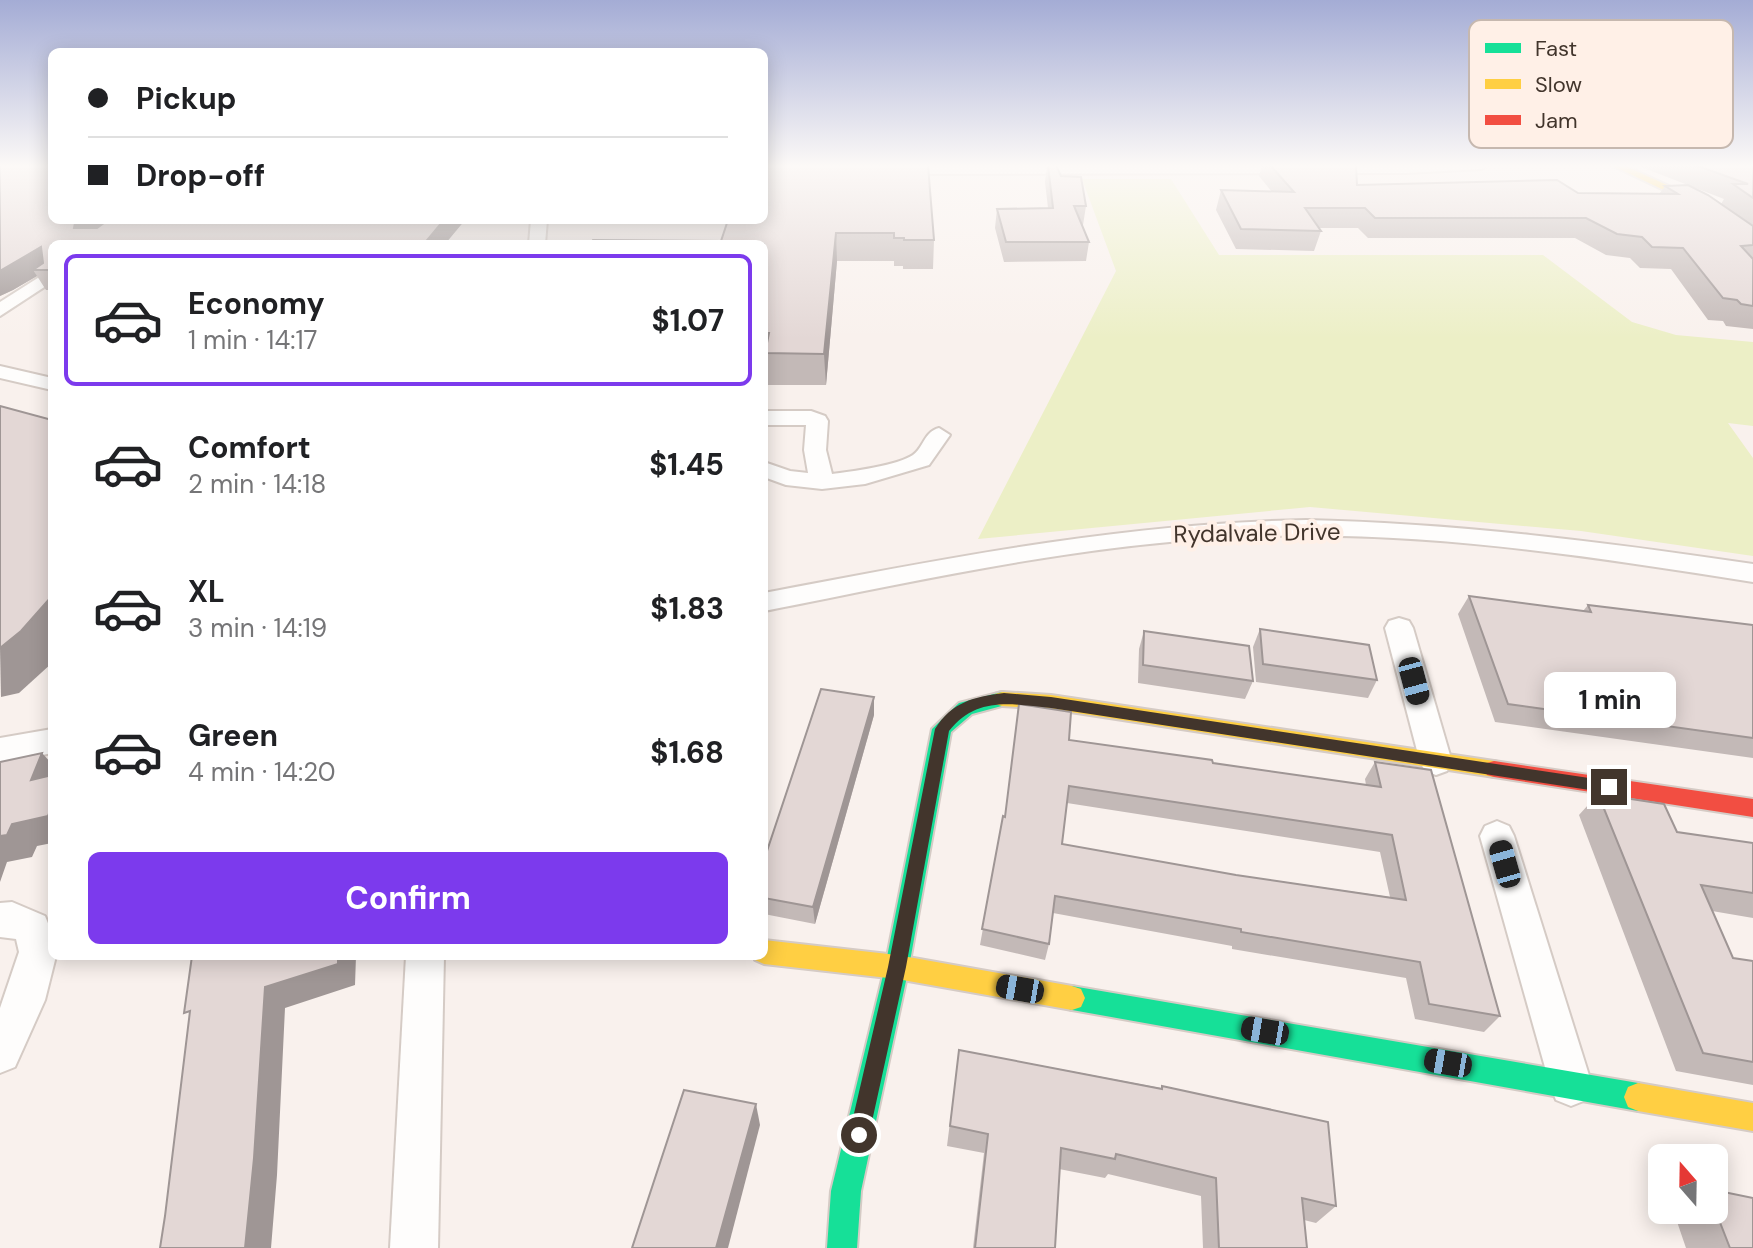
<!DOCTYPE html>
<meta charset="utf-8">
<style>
body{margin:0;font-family:"DM Sans",sans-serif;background:#f2f2f2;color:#202124;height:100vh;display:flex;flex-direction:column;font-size:30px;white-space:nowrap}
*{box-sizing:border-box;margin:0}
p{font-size:26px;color:#757577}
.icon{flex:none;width:44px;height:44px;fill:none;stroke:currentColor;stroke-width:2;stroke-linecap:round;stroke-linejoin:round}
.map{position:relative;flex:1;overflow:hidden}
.details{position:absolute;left:48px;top:240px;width:720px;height:720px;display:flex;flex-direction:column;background:#fff;border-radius:12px;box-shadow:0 4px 20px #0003}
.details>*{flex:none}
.guide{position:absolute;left:48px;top:48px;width:720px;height:176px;border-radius:12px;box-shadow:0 4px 20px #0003;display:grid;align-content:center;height:176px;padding:0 40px;background:#fff}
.needle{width:52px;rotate:340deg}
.tools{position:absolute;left:1648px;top:1144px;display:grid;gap:16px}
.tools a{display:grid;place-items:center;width:80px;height:80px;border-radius:12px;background:#fff;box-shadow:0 4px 20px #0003;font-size:40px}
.end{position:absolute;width:36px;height:36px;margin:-18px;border:10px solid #42352c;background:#fff;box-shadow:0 0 0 4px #fff}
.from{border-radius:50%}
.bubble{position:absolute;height:56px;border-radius:12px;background:#fff;box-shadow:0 4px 20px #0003;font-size:26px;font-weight:700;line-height:56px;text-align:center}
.car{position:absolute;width:24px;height:48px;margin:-24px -12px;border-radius:10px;box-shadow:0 0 6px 2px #0007;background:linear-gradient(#222 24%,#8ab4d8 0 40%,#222 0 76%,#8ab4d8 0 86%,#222 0)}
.guide b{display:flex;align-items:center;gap:28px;height:76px;font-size:30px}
.guide b+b{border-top:2px solid #e0e0e0}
.guide i{width:20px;height:20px;background:#202124}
ul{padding:14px 0 0;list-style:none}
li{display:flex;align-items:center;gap:24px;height:132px;margin:0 16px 12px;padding:0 24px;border:4px solid transparent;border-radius:12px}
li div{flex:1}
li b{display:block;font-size:30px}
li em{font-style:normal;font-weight:700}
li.selected{border-color:#7c3aed}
li>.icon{width:72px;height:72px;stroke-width:1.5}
.button{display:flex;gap:16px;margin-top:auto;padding:16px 40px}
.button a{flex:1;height:92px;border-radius:12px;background:#7c3aed;color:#fff;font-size:32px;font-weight:700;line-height:92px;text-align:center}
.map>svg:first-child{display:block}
</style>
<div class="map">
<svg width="1753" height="1248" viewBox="0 0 1753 1248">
<rect width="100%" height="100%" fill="#f9f1ed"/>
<!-- green -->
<polygon fill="#ecefc6" points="1082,179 1171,179 1219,255 1543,255 1632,322 1676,335 1753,342 1753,426 1728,423 1753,458 1753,556 1581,531 1310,507 978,539 1116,271"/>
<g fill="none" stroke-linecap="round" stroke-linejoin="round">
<defs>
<g id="street">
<polygon points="1489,165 1482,169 1406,173 893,174 886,170 893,166"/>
<polygon points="531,220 547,220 545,244 529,244"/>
<polygon points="52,269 52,282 0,316 0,302"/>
<polygon points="0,366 52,378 52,390 0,378"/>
<path d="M764,411H811L825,416L828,421L826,450L832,474C850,472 899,465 913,455C924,447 924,432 939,428L950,435L929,465L865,484L822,489L786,485L764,477V462L790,471L808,473L804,450L806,425H764Z"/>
<path d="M1306,520C1456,523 1604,542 1753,564V582C1584,555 1413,529 1242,537C1080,544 922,580 764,611V593C944,559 1122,523 1306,520Z"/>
<polygon points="1399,618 1409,621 1413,628 1452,762 1447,771 1436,775 1425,771 1420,762 1385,628 1389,621"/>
<polygon points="52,729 52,753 0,764 0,738"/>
<polygon points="1497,821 1509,826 1514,836 1592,1085 1586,1100 1571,1106 1556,1100 1550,1085 1480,836 1485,826"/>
<polygon points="12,902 45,916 52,933 52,956 56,956 45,1000 15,1067 0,1073 0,1008 19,952 16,939 0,937 0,903"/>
<polygon points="406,956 444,956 438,1248 390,1248"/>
</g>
<g id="fast">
<polygon points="1002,692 1009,694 1012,699 1009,704 972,714 951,732 909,967 861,1191 857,1248 827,1248 831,1191 885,967 932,729 959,703"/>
<polygon points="1072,986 1638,1083 1648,1087 1652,1097 1648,1107 1638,1111 1072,1010 1063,1007 1059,998 1063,989"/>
</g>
<g id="slow">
<polygon points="1611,165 1623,165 1691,196 1753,236 1753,244 1685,200"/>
<polygon points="1002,692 1051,695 1494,761 1501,763 1504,769 1501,775 1494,777 1051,709 1002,706 995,704 992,699 995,694"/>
<polygon points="764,940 897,955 1072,986 1081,989 1085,998 1081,1007 1072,1010 897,979 764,964 755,960 754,956 764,956"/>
<polygon points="1638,1083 1753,1103 1753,1131 1638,1111 1628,1107 1624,1097 1628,1087"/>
</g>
<polygon id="jam" points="1494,761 1753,799 1753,817 1494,777 1487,775 1484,769 1487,763"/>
</defs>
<!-- street casing -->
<use href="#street" stroke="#d5cbc5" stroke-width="4"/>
<!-- fast casing -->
<use href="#fast" stroke="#d5cbc5" stroke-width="4"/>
<!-- slow casing -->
<use href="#slow" stroke="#d5cbc5" stroke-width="4"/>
<!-- jam casing -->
<use href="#jam" stroke="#d5cbc5" stroke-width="4"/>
<!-- street -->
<use href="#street" fill="#fefdfc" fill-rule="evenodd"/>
<!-- fast -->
<use href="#fast" fill="#16e098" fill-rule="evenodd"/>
<!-- slow -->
<use href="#slow" fill="#ffcf43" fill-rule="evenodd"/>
<!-- jam -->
<use href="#jam" fill="#f24e42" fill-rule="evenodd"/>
</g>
<!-- wall -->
<g fill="#c3b9b7" fill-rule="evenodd">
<polygon points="0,165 52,220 465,220 445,244 52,244 52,290 46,290 37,276 13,290 0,296"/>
<polygon points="764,165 934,240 933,269 903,269 903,266 894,266 894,261 837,261 826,385 767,385 766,364 764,364 764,244 721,241"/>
<polygon points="1047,165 1061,176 1086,206 1083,225 1082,225 1089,242 1086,261 1004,262 995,228 997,209 1048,208 1045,182"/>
<polygon points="1262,165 1356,165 1357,185 1578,193 1660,193 1665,186 1721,204 1724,199 1636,165 1753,165 1753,329 1726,326 1723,321 1708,320 1671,269 1640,268 1630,258 1606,255 1575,238 1368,238 1358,228 1319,228 1321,231 1314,251 1236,249 1216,210 1221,190 1272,192 1259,176"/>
<polygon points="1469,596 1583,611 1588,605 1753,625 1753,758 1495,722 1458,614"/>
<polygon points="1260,629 1377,680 1368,698 1256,682 1253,647"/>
<polygon points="1144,631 1253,681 1245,699 1138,683 1139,649"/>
<polygon points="874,697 874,715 815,924 764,914 764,860"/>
<path d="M1019,704L1069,740L1213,763L1366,785L1365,779L1375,762L1500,1016L1484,1032L1415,1019L1406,978L1232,949V946L1053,913L1049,944L1045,960L980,945L1003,816L1005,817ZM1067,803L1380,852L1390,897L1236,875L1062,844Z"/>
<polygon points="1598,794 1677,832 1753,843 1753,918 1712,911 1733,958 1753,961 1753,1085 1676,1071 1579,815"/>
<polygon points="959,1050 1161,1088 1162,1086 1336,1206 1316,1223 1304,1220 1307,1248 1203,1248 1201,1196 1108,1174 1105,1178 1059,1169 1055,1248 973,1248 984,1153 947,1146"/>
<polygon points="1714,1190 1753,1248 1686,1248 1673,1210 1714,1210"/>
</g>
<!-- shaded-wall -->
<g fill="#9f9695">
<polygon points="79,220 114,220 85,242 74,228 75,223"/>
<polygon points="444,220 465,220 445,244 424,244"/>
<polygon points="836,233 837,261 826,385 824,354"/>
<polygon points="41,247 52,265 33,270 37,276 13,290 0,296 0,271"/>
<polygon points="52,596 52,663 19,693 1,697 0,648"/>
<polygon points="874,697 874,715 815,924 813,907"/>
<polygon points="42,753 52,764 52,800 31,780"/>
<polygon points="52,805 52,843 37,846 32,857 7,862 0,882 0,836 12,824"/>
<polygon points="338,956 356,956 355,985 285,1008 277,1175 271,1248 245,1248 265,987"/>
<polygon points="756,1104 760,1125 728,1248 716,1248"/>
</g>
<!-- building -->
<g fill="#e3d7d5" stroke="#9f9695" stroke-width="2" fill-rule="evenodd">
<polygon points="0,165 52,165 52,220 79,220 75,223 74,228 97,228 108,220 444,220 424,244 52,244 52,270 33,270 43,263 41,247 0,271"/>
<polygon points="764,165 928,165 934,240 904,240 904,238 894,238 894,233 836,233 824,354 765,353 769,333 764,333 764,244 591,244 593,240 721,241 728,220 764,220"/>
<polygon points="1048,165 1056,165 1061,176 1081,177 1086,206 1074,206 1089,242 1006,242 997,209 1053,208"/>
<polygon points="1270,165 1356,165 1357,185 1557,180 1578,193 1678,194 1665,186 1688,185 1708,195 1753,226 1753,245 1741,246 1753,259 1753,306 1741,304 1737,300 1723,298 1683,248 1652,247 1642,237 1617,234 1586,218 1375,218 1365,208 1305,208 1321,231 1241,229 1221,190 1294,192"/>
<polygon points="1695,165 1753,165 1753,198 1733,184 1748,184"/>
<polygon points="0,406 52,420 52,596 21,631 0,648"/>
<polygon points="1469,596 1591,612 1588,605 1753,625 1753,738 1508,704"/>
<polygon points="1260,629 1369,645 1377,680 1263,664"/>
<polygon points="1144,631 1249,646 1253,681 1143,665"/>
<polygon points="821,689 874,697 813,907 764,898 764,860"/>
<path d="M1019,704L1071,712L1069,740L1212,760L1213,763L1381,787L1375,762L1431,770L1500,1016L1429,1004L1420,962L1241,932V929L1055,896L1049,944L982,929L1003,816L1005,817ZM1069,786L1392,835L1406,900L1236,875L1062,844Z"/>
<polygon points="42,753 31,780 52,775 52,805 48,816 12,824 7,835 0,836 0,762"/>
<polygon points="1598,794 1664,804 1677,832 1753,843 1753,893 1701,885 1733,958 1753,961 1753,1062 1703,1053"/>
<polygon points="192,956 338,956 338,964 265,987 254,1158 245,1248 160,1248 165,1216 190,1011 184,1013"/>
<polygon points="959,1050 1162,1089 1162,1086 1328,1122 1336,1206 1302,1198 1307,1248 1219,1248 1216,1178 1116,1154 1115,1159 1061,1148 1055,1248 975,1248 988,1134 950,1126"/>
<polygon points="684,1090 756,1104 716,1248 632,1248"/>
<polygon points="1714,1190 1753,1198 1753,1248 1730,1248 1714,1207"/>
</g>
<!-- sky -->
<linearGradient id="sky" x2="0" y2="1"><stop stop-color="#a4acd5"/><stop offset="0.49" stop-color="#fcf9f7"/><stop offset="1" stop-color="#fcf9f7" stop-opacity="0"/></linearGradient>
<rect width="1753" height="339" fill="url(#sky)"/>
<!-- route -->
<path fill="#42352c" d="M1004,693L1051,697L1609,781L1616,787L1609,793L1051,708C1011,704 977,696 949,731L906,967L869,1135L866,1143L859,1146L852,1143L849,1135L888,967L935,729C952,702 973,697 1004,693Z"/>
<g text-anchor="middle" stroke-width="8" stroke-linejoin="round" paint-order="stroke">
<!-- street labels -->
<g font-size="24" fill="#42352c" stroke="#fff0e7">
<text transform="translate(1257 533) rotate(-1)" y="8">Rydalvale Drive</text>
</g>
</g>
<!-- legend -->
<rect x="1469" y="20" width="264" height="128" rx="12" fill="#fff0e7" stroke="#c6b8af" stroke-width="2"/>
<rect x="1485" y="43" width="36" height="10" fill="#16e098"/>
<rect x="1485" y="79" width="36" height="10" fill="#ffcf43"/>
<rect x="1485" y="115" width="36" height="10" fill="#f24e42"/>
<g font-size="22" fill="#42352c">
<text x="1535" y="56">Fast</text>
<text x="1535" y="92">Slow</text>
<text x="1535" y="128">Jam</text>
</g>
</svg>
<div class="tools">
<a><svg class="needle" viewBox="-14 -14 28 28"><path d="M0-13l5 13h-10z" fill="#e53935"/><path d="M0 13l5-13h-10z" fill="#757577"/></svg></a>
</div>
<i class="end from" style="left:859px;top:1135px"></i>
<i class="end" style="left:1609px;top:787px"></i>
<div class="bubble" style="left:1544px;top:672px;width:132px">1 min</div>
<i class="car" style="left:1414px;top:681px;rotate:165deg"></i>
<i class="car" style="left:1505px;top:864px;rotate:344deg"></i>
<i class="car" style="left:1020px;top:989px;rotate:280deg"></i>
<i class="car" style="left:1265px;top:1031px;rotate:280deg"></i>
<i class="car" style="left:1448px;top:1063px;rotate:280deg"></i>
<div class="guide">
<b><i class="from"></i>Pickup</b>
<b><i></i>Drop-off</b>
</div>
<section class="details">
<ul>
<li class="selected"><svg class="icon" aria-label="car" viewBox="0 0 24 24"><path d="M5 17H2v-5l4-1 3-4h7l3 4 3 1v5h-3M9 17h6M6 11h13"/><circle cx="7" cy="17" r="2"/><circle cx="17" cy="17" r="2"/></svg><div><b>Economy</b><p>1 min · 14:17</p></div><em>$1.07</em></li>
<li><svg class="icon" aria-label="car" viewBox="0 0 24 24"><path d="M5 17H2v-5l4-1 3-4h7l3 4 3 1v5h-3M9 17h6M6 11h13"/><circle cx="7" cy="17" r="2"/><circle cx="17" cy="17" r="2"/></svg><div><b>Comfort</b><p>2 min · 14:18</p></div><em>$1.45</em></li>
<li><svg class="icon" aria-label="car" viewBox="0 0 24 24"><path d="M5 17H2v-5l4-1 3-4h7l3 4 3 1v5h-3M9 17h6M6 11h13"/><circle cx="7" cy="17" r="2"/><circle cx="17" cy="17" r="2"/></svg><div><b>XL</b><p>3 min · 14:19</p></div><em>$1.83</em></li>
<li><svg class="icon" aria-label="car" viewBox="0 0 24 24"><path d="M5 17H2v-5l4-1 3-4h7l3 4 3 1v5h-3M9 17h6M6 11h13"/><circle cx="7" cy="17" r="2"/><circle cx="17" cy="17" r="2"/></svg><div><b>Green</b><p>4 min · 14:20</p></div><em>$1.68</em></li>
</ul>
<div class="button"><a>Confirm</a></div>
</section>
</div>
